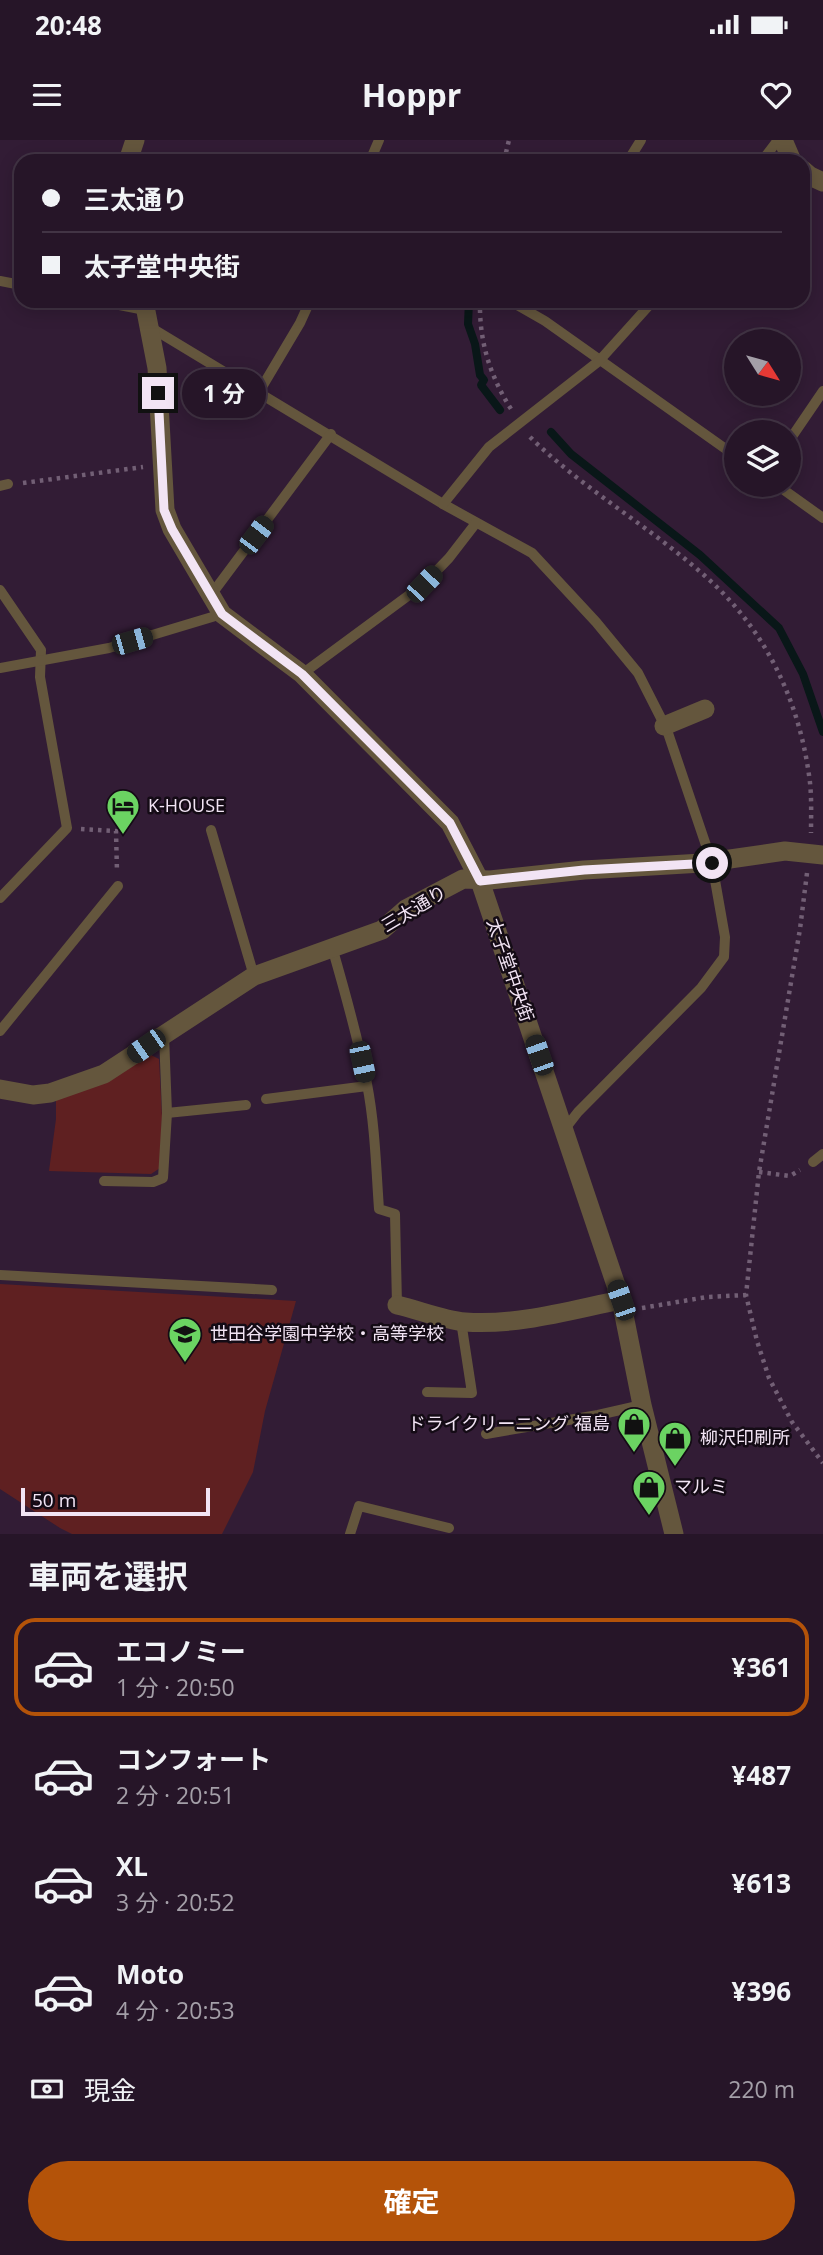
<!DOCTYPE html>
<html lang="ja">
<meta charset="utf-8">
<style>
body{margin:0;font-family:"Open Sans","Noto Sans JP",sans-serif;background:#322234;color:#f1f3f6;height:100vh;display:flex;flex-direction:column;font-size:26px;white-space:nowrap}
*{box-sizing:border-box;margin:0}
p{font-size:23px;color:#a49fa8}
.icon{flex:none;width:38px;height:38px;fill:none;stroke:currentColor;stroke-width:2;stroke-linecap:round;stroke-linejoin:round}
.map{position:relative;height:1394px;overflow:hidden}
.details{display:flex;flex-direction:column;background:#261528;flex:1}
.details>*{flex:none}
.hud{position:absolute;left:14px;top:14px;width:796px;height:154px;border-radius:21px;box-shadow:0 4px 18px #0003,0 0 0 2px #423445;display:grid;align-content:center;height:154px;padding:0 28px;background:#261528}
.needle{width:46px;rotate:127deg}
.controls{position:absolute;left:724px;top:189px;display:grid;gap:14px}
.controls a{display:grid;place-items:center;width:77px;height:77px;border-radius:50%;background:#261528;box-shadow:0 4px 18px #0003,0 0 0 2px #423445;font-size:35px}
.scale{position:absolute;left:21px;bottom:18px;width:189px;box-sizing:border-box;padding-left:7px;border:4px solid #f2e4f4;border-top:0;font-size:19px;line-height:24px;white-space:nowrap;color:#f2e4f4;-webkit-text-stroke:5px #140b15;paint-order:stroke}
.end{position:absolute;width:32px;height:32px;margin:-16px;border:9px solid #f2e4f4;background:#111;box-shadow:0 0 0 4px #111}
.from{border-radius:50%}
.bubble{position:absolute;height:49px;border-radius:24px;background:#261528;box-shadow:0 4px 18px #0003,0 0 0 2px #423445;font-size:23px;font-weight:700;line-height:49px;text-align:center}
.car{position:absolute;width:21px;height:42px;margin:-21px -10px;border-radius:9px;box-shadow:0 0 5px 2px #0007;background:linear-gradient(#222 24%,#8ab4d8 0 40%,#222 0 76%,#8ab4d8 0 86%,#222 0)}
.hud b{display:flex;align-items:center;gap:24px;height:66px;font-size:26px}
.hud b+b{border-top:2px solid #423445}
.hud i{width:18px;height:18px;background:#f1f3f6}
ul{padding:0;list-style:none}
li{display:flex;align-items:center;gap:21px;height:98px;margin:0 14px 10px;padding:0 14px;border:4px solid transparent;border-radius:21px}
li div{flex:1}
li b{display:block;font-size:26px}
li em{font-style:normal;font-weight:700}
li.current{border-color:#b45309}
li>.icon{width:63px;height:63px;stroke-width:1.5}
h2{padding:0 28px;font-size:32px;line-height:84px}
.pay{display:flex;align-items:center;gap:18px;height:77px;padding:0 28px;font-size:26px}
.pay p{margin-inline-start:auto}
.primary-button{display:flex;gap:14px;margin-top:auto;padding:14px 28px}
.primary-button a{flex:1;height:80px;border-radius:42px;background:#b45309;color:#fff;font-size:28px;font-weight:700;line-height:80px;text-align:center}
.status{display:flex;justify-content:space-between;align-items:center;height:49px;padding:0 35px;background:#261528;direction:ltr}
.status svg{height:19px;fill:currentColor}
header{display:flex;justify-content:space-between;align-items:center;height:91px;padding:0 28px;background:#261528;font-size:32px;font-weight:700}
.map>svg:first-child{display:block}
</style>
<div class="status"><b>20:48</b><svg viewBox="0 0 49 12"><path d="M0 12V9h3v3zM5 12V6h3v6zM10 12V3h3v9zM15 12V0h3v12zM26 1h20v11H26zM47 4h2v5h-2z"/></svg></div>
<header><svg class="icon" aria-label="menu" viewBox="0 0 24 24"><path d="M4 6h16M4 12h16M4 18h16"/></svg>Hoppr<svg class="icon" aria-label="heart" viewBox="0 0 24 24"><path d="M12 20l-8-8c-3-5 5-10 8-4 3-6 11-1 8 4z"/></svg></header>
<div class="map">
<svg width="823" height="1394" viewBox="0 0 823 1394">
<rect width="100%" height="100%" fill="#321c35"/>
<!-- green -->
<g fill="#5f2021">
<path d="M149,914L159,919L162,977L160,1028L151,1034L49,1031L56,979V958C95,946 116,940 149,914Z"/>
<polygon points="0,1144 296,1161 265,1271 253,1332 222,1394 72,1394 60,1388 0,1349"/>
</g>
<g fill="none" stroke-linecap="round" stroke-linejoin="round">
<!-- stream -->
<g stroke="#091718" stroke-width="8">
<polyline points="469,161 468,184 475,204 480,235 484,240 481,245 500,270"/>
<polyline points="551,292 571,314 700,415 779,488 803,534 823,592"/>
</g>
<!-- path -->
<g stroke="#725f75" stroke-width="4.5" stroke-dasharray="3.5 5" stroke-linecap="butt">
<polyline points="504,21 509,0"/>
<path d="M480,161C479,201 490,236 511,269"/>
<path d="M530,297C583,349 649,386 705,436C764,488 798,557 809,635C812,654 811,674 811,693"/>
<polyline points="23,343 143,327"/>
<polyline points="81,689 116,691 117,732"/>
<polyline points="807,733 800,789 759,1032 746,1155 757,1201 769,1238 792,1282 823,1323"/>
<polyline points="759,1032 790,1036 800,1030"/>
<polyline points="642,1168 707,1157 746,1155"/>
</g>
<!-- service -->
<g stroke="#64563d" stroke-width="10">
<polyline points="370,21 379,0"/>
<polyline points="628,21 641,0"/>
<polyline points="762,21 778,0"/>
<polyline points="0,141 21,145"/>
<polyline points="99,161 145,170"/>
<polyline points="510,161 545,181 737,317"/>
<polyline points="150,187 443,364 532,413 596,482 638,533 667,590 712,723 725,797 724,817 701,848 578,972 564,990"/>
<polyline points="259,252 300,183 310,161"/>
<polyline points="789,301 823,251"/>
<polyline points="777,345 823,378"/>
<polyline points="0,346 8,344"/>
<polyline points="443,364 489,307 599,221 653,161"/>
<polyline points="0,450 41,510 40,537 67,688 0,758"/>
<polyline points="211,455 331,294"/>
<polyline points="0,528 109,508 222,474"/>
<polyline points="302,534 424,444 449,418 476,383"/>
<polyline points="211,690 254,836"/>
<path d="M332,807C345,852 358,898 367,944C375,985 376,1027 379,1069L395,1074L397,1165"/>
<polyline points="0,891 118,746"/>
<polyline points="266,959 367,946"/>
<polyline points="167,973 246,965"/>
<polyline points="813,1022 823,1014"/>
<polyline points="104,1041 153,1042 163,1038 167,973 164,895"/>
<polyline points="0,1135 272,1150"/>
<polyline points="427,1252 472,1253 461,1181"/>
<polyline points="486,1294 598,1275 642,1265"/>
<polyline points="350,1394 359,1366 449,1388"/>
</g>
<!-- minor -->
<g stroke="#64563d" stroke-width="19">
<polyline points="783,0 792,21"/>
<polyline points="128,21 135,0"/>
<polyline points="803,30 810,36 823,42"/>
<polyline points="144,161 157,228 165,370 172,389 222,474 302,534 450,683 480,741 621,1160 642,1265 674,1394"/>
<polyline points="664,586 705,569"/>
<polyline points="0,949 33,955 50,953 104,934 254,836 382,790 406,769 463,739 490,740 584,730 702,723 785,711 823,715"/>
<path d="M397,1165C419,1170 443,1180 465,1182C517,1186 571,1170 621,1160"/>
</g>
</g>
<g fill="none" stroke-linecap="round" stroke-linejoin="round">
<!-- route -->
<polyline stroke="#f2e4f4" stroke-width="9" points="158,253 164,370 172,389 222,474 302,534 450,683 480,741 584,730 712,723"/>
</g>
<!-- icons -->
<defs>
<symbol id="hotel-pin" viewBox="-11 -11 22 30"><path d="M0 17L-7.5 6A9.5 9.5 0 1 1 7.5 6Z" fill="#6bd362" stroke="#140b15"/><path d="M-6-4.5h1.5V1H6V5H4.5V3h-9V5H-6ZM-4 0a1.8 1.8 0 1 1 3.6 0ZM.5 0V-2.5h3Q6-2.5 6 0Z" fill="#111"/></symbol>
<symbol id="school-pin" viewBox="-11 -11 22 30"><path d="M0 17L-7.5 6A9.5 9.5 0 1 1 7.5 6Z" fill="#6bd362" stroke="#140b15"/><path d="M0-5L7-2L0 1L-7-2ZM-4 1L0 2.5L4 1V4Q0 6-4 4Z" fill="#111"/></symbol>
<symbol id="shop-pin" viewBox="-11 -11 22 30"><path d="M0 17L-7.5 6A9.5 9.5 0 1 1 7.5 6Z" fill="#6bd362" stroke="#140b15"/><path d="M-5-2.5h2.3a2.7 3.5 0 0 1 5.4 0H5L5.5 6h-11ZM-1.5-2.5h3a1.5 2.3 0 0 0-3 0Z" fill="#111"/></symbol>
</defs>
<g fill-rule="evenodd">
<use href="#hotel-pin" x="104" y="647" width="38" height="52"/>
<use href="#school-pin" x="166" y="1175" width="38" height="52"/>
<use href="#shop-pin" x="615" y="1265" width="38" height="52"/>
<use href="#shop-pin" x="656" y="1279" width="38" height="52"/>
<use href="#shop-pin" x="630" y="1328" width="38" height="52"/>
</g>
<g text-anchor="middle" stroke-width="5" stroke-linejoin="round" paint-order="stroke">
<!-- poi labels -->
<g font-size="18" fill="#f2e4f4" stroke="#140b15" text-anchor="start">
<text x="148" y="672">K-HOUSE</text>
<text x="210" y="1200">世田谷学園中学校・高等学校</text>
<text x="610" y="1290" text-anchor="end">ドライクリーニング 福島</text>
<text x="700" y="1304">柳沢印刷所</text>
<text x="674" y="1353">マルミ</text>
</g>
<!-- street labels -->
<g font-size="18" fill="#f2e4f4" stroke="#140b15">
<text transform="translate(414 769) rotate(-31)" y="6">三太通り</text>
<text transform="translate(510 830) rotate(71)" y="6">太子堂中央街</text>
</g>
</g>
</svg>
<div class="controls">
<a><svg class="needle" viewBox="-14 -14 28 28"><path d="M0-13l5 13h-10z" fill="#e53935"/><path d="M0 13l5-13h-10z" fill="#a49fa8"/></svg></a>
<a><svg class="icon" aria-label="layers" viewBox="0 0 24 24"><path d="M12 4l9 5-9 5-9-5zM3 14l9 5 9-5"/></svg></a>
</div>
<div class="scale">50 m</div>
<i class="end from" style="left:712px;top:723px"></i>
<i class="end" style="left:158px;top:253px"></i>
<div class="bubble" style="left:182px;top:229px;width:84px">1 分</div>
<i class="car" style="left:256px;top:395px;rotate:37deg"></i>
<i class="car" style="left:424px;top:444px;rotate:44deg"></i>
<i class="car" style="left:132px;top:501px;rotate:74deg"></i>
<i class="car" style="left:146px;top:906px;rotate:235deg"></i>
<i class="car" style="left:539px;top:915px;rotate:341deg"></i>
<i class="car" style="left:362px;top:922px;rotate:168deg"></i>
<i class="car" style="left:621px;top:1160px;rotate:341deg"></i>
<div class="hud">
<b><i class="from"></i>三太通り</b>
<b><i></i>太子堂中央街</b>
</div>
</div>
<section class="details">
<h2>車両を選択</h2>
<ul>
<li class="current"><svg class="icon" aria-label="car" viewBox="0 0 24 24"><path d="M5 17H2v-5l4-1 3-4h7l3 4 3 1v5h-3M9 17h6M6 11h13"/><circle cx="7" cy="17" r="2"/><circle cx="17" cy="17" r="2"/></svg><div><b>エコノミー</b><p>1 分 · 20:50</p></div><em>¥361</em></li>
<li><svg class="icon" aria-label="car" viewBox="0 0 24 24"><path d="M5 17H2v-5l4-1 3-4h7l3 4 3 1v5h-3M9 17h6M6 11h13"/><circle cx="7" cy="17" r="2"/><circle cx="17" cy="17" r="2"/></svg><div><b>コンフォート</b><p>2 分 · 20:51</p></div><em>¥487</em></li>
<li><svg class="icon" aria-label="car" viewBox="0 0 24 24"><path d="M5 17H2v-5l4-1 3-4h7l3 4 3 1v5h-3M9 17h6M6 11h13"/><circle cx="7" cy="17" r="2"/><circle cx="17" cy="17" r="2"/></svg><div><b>XL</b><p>3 分 · 20:52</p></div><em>¥613</em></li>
<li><svg class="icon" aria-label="car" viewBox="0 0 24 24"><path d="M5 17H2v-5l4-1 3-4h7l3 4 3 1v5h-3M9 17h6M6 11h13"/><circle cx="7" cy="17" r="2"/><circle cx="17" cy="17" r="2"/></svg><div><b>Moto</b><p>4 分 · 20:53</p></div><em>¥396</em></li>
</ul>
<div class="pay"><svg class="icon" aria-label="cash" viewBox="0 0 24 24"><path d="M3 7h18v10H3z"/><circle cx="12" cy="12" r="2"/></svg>現金<p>220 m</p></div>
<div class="primary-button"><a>確定</a></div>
</section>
